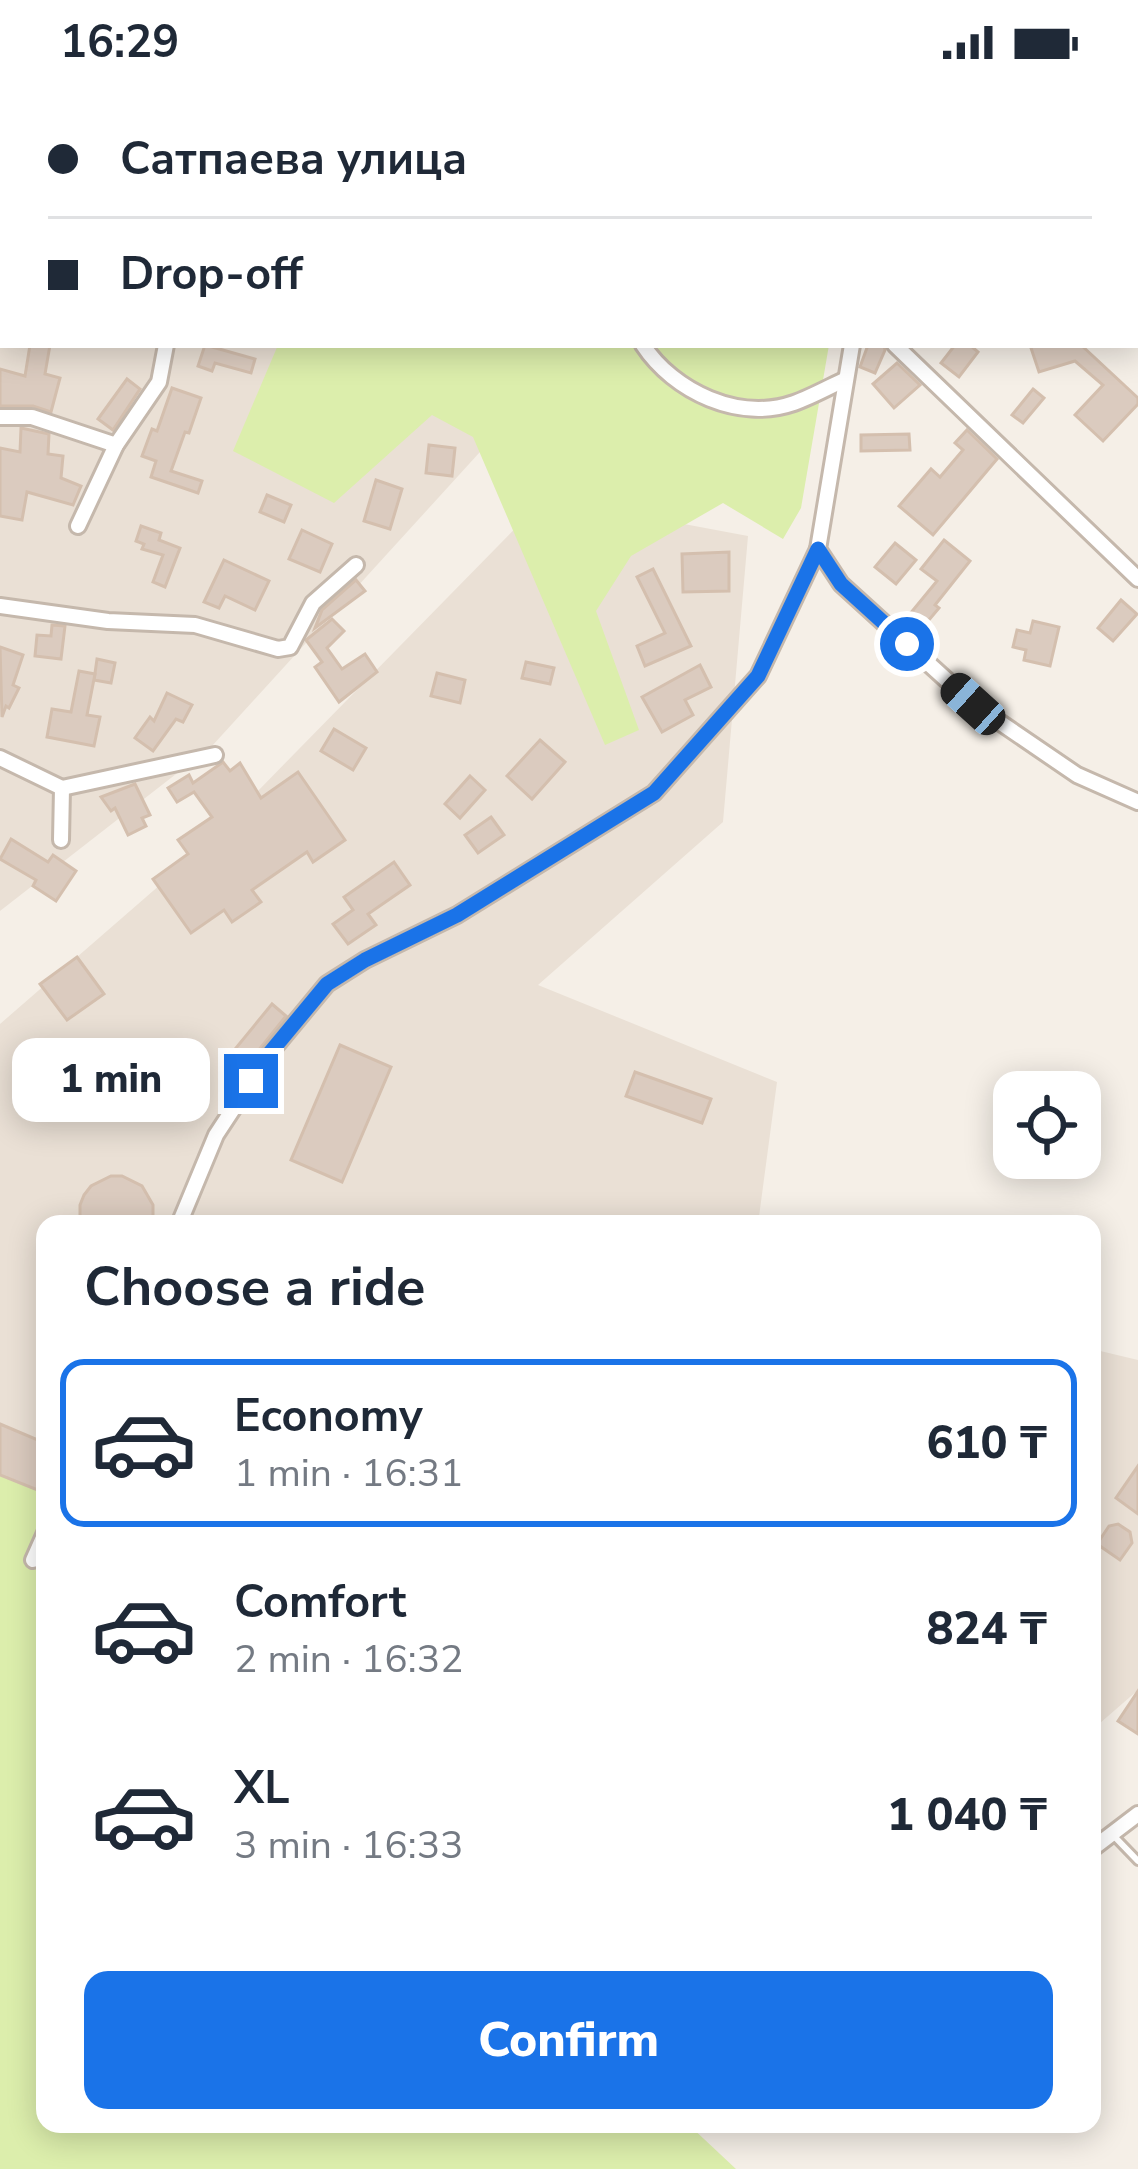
<!DOCTYPE html>
<meta charset="utf-8">
<style>
body{margin:0;font-family:"Nunito Sans",sans-serif;background:#f6f6f7;color:#1f2937;height:100vh;display:flex;flex-direction:column;font-size:45px;white-space:nowrap}
*{box-sizing:border-box;margin:0}
p{font-size:39px;color:#747a83}
.icon{flex:none;width:66px;height:66px;fill:none;stroke:currentColor;stroke-width:2;stroke-linecap:round;stroke-linejoin:round}
.map{position:relative;flex:1;overflow:hidden}
.sheet{position:absolute;left:36px;top:1131px;width:1065px;height:918px;display:flex;flex-direction:column;background:#fff;border-radius:24px;box-shadow:0 6px 30px #0003}
.sheet>*{flex:none}
.top-card{position:absolute;left:0px;top:0px;width:1140px;height:264px;box-shadow:0 6px 30px #0003;display:grid;align-content:center;height:264px;padding:0 48px;background:#fff}
.fabs{position:absolute;left:993px;top:987px;display:grid;gap:24px}
.fabs a{display:grid;place-items:center;width:108px;height:108px;border-radius:24px;background:#fff;box-shadow:0 6px 30px #0003;font-size:60px}
.end{position:absolute;width:54px;height:54px;margin:-27px;border:15px solid #1a73e8;background:#fff;box-shadow:0 0 0 6px #fff}
.from{border-radius:50%}
.bubble{position:absolute;height:84px;border-radius:24px;background:#fff;box-shadow:0 6px 30px #0003;font-size:39px;font-weight:800;line-height:84px;text-align:center}
.car{position:absolute;width:36px;height:72px;margin:-36px -18px;border-radius:15px;box-shadow:0 0 9px 3px #0007;background:linear-gradient(#222 24%,#8ab4d8 0 40%,#222 0 76%,#8ab4d8 0 86%,#222 0)}
.top-card b{display:flex;align-items:center;gap:42px;height:114px;font-size:45px}
.top-card b+b{border-top:3px solid #e0e1e3}
.top-card i{width:30px;height:30px;background:#1f2937}
ul{padding:0;list-style:none}
li{display:flex;align-items:center;gap:36px;height:168px;margin:0 24px 18px;padding:0 24px;border:6px solid transparent;border-radius:24px}
li div{flex:1}
li b{display:block;font-size:45px}
li em{font-style:normal;font-weight:800}
li.active{border-color:#1a73e8}
li>.icon{width:108px;height:108px;stroke-width:1.5}
h2{padding:0 48px;font-size:54px;line-height:144px}
.action{display:flex;gap:24px;margin-top:auto;padding:24px 48px}
.action a{flex:1;height:138px;border-radius:24px;background:#1a73e8;color:#fff;font-size:48px;font-weight:800;line-height:138px;text-align:center}
.status{display:flex;justify-content:space-between;align-items:center;height:84px;padding:0 60px;background:#fff;direction:ltr}
.status svg{height:33px;fill:currentColor}
.map>svg:first-child{display:block}
</style>
<div class="status"><b>16:29</b><svg viewBox="0 0 49 12"><path d="M0 12V9h3v3zM5 12V6h3v6zM10 12V3h3v9zM15 12V0h3v12zM26 1h20v11H26zM47 4h2v5h-2z"/></svg></div>
<div class="map">
<svg width="1138" height="2085" viewBox="0 0 1138 2085">
<rect width="100%" height="100%" fill="#f5efe7"/>
<!-- residential -->
<g fill="#eae0d5">
<polygon points="0,0 868,0 867,3 3,3 3,261 827,261 511,334 212,662 0,827"/>
<polygon points="545,414 748,452 723,738 538,901 777,998 758,1140 45,1140 45,1510 0,1481 0,940 199,767"/>
<polygon points="1092,1265 1138,1276 1138,1606 1092,1646"/>
</g>
<!-- green -->
<g fill="#dceeac">
<polygon points="365,0 873,0 872,3 364,3"/>
<polygon points="278,261 829,261 801,424 783,455 723,419 631,472 596,527 639,646 605,661 473,353 432,331 334,419 233,367"/>
<polygon points="0,1383 45,1401 45,2040 688,2040 736,2085 0,2085"/>
</g>
<!-- building -->
<g fill="#dbcbbf" stroke="#d4bfae" stroke-width="3">
<polygon points="30,261 50,261 45,290 60,294 51,328 33,322 0,322 0,285 25,292"/>
<polygon points="205,261 255,275 251,289 215,279 212,287 198,282"/>
<polygon points="868,261 884,261 885,266 875,289 860,283"/>
<polygon points="955,261 970,261 978,268 959,293 941,279"/>
<polygon points="1030,261 1081,261 1138,314 1138,320 1103,357 1075,331 1103,301 1075,277 1039,288"/>
<polygon points="897,279 920,301 894,324 873,300"/>
<polygon points="127,295 140,305 113,346 98,335"/>
<polygon points="172,304 201,314 189,349 185,348 171,387 202,397 198,409 151,393 156,377 142,372 152,345 157,347"/>
<polygon points="1033,305 1044,314 1023,339 1012,331"/>
<polygon points="21,344 49,350 48,370 63,372 61,394 81,402 73,421 27,408 22,436 0,432 0,364 20,368"/>
<polygon points="967,346 997,375 933,451 899,422 931,385 940,393 963,366 955,359"/>
<polygon points="909,350 910,366 861,367 861,351"/>
<polygon points="429,361 455,364 452,392 426,389"/>
<polygon points="376,396 402,405 390,445 364,437"/>
<polygon points="267,411 291,421 284,438 260,428"/>
<polygon points="141,442 161,449 159,456 180,464 165,503 153,498 163,471 142,465 144,460 136,457"/>
<polygon points="302,446 332,460 320,488 289,475"/>
<polygon points="944,456 970,477 935,521 939,524 918,549 904,537 937,497 921,485"/>
<polygon points="895,459 916,476 896,500 875,483"/>
<polygon points="729,468 729,507 683,508 682,470"/>
<polygon points="224,476 269,497 255,526 225,512 219,524 204,518"/>
<polygon points="653,485 691,562 645,582 637,562 665,549 637,493"/>
<polygon points="356,496 365,507 315,544 322,526"/>
<polygon points="1121,516 1137,530 1113,557 1098,544"/>
<polygon points="332,535 344,547 327,564 342,585 365,570 377,588 339,618 315,583 322,578 306,556"/>
<polygon points="1033,537 1059,543 1050,582 1024,576 1026,566 1013,563 1017,546 1030,549"/>
<polygon points="52,541 65,542 61,575 35,572 37,551 51,552"/>
<polygon points="0,563 23,571 13,601 19,604 9,624 6,622 2,633"/>
<polygon points="97,575 115,579 111,599 94,596"/>
<polygon points="526,578 554,584 550,600 522,594"/>
<polygon points="700,581 711,603 685,616 693,631 662,648 642,613"/>
<polygon points="79,587 95,590 87,631 100,633 94,662 47,653 52,625 71,628"/>
<polygon points="437,589 465,596 460,619 431,612"/>
<polygon points="167,609 192,621 183,638 176,635 153,667 135,654 150,633 154,637"/>
<polygon points="334,645 366,664 353,686 321,667"/>
<polygon points="540,656 565,678 532,715 507,692"/>
<polygon points="223,678 230,687 240,679 261,714 298,688 345,756 313,778 307,768 252,806 261,818 232,838 224,826 191,849 153,795 188,770 178,756 212,733 194,708 177,718 168,704 189,691 193,699"/>
<polygon points="470,692 485,706 460,734 445,720"/>
<polygon points="135,700 150,731 142,734 146,742 128,751 115,724 111,727 101,713"/>
<polygon points="491,733 504,751 478,769 465,751"/>
<polygon points="11,755 48,778 53,771 76,787 56,817 33,802 36,796 0,775"/>
<polygon points="394,778 410,801 368,830 376,841 348,860 333,840 353,826 344,813"/>
<polygon points="77,873 104,910 67,936 40,900"/>
<polygon points="272,920 286,932 246,982 231,970"/>
<polygon points="340,961 391,983 342,1098 291,1076"/>
<polygon points="635,988 711,1015 702,1039 626,1012"/>
<polygon points="111,1092 122,1092 142,1102 153,1121 153,1140 80,1140 80,1121 84,1111 91,1102"/>
<polygon points="0,1340 45,1359 45,1409 0,1391"/>
<polygon points="1138,1382 1138,1430 1116,1414"/>
<polygon points="1118,1440 1130,1448 1132,1459 1120,1476 1097,1460 1109,1442"/>
<polygon points="1138,1607 1138,1650 1118,1637"/>
</g>
<g fill="none" stroke-linecap="round" stroke-linejoin="round">
<defs>
<polyline id="lane" points="1112,1750 1138,1777"/>
<g id="street">
<polyline points="489,0 490,3"/>
<polyline points="944,0 947,3"/>
<polyline points="218,3 218,0"/>
<polyline points="888,3 889,0"/>
<polyline points="1137,81 1138,80"/>
<polyline points="0,128 3,129"/>
<polyline points="1137,183 1138,184"/>
<path d="M643,261C674,308 739,338 794,319C811,313 829,303 846,295"/>
<polyline points="852,261 818,465 841,500 973,620 1077,691 1138,718"/>
<polyline points="895,261 1138,495"/>
<polyline points="0,333 32,333 116,361"/>
<polyline points="78,442 116,361 159,298 166,261"/>
<polyline points="0,522 108,537 195,541 278,565 290,563 313,519 356,481"/>
<polyline points="0,674 62,704 61,756"/>
<polyline points="62,704 215,671"/>
<polyline points="179,1140 216,1051 269,970 327,900 365,876 457,831 654,709 758,592 818,465"/>
<polyline points="33,1476 45,1449"/>
<polyline points="1092,1765 1138,1730"/>
</g>
<g id="primary">
<polyline points="1017,0 1020,3"/>
<polyline points="1137,112 1138,113"/>
</g>
</defs>
<!-- lane casing -->
<use href="#lane" stroke="#c5b8ac" stroke-width="12"/>
<!-- street casing -->
<use href="#street" stroke="#c5b8ac" stroke-width="20"/>
<!-- primary casing -->
<use href="#primary" stroke="#f0a95a" stroke-width="27"/>
<!-- lane -->
<use href="#lane" stroke="#fff" stroke-width="6"/>
<!-- street -->
<use href="#street" stroke="#fff" stroke-width="14"/>
<!-- primary -->
<use href="#primary" stroke="#ffcf97" stroke-width="21"/>
</g>
<g fill="none" stroke-linecap="round" stroke-linejoin="round">
<!-- route -->
<polyline stroke="#1a73e8" stroke-width="15" points="251,997 269,970 327,900 365,876 457,831 654,709 758,592 818,465 841,500 907,560"/>
</g>
</svg>
<div class="fabs">
<a><svg class="icon" aria-label="locate" viewBox="0 0 24 24"><circle cx="12" cy="12" r="6"/><path d="M12 2v4M12 18v4M2 12h4M18 12h4"/></svg></a>
</div>
<i class="end from" style="left:907px;top:560px"></i>
<i class="end" style="left:251px;top:997px"></i>
<div class="bubble" style="left:12px;top:954px;width:198px">1 min</div>
<i class="car" style="left:973px;top:620px;rotate:312deg"></i>
<div class="top-card">
<b><i class="from"></i>Сатпаева улица</b>
<b><i></i>Drop-off</b>
</div>
<section class="sheet">
<h2>Choose a ride</h2>
<ul>
<li class="active"><svg class="icon" aria-label="car" viewBox="0 0 24 24"><path d="M5 17H2v-5l4-1 3-4h7l3 4 3 1v5h-3M9 17h6M6 11h13"/><circle cx="7" cy="17" r="2"/><circle cx="17" cy="17" r="2"/></svg><div><b>Economy</b><p>1 min · 16:31</p></div><em>610 ₸</em></li>
<li><svg class="icon" aria-label="car" viewBox="0 0 24 24"><path d="M5 17H2v-5l4-1 3-4h7l3 4 3 1v5h-3M9 17h6M6 11h13"/><circle cx="7" cy="17" r="2"/><circle cx="17" cy="17" r="2"/></svg><div><b>Comfort</b><p>2 min · 16:32</p></div><em>824 ₸</em></li>
<li><svg class="icon" aria-label="car" viewBox="0 0 24 24"><path d="M5 17H2v-5l4-1 3-4h7l3 4 3 1v5h-3M9 17h6M6 11h13"/><circle cx="7" cy="17" r="2"/><circle cx="17" cy="17" r="2"/></svg><div><b>XL</b><p>3 min · 16:33</p></div><em>1 040 ₸</em></li>
</ul>
<div class="action"><a>Confirm</a></div>
</section>
</div>
